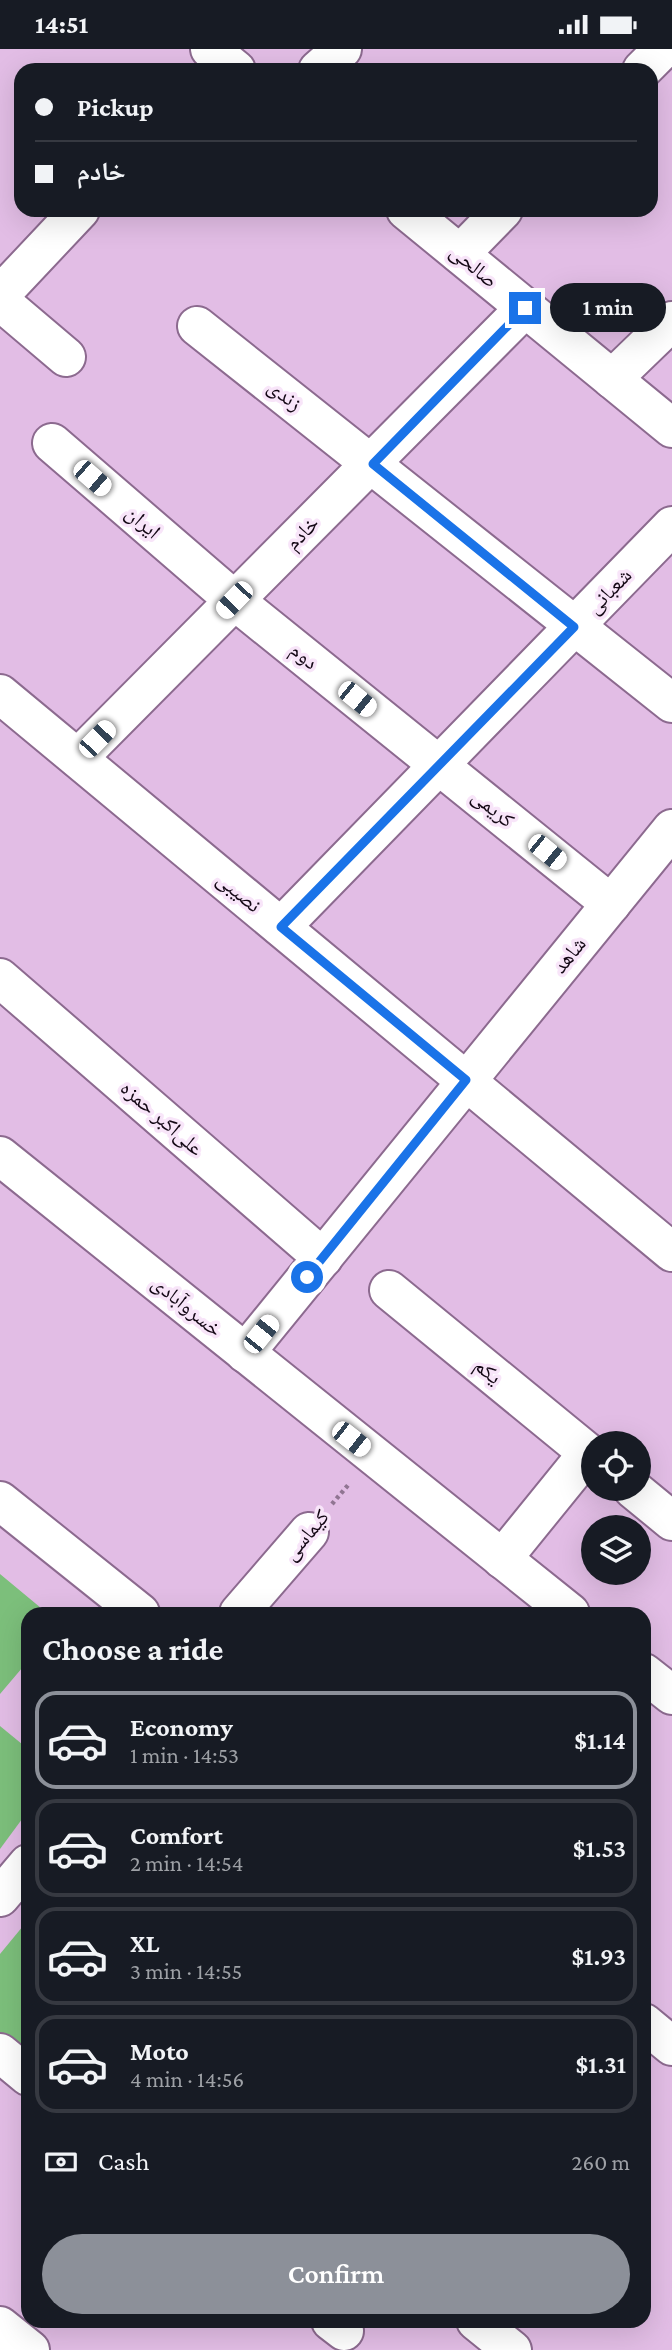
<!DOCTYPE html>
<meta charset="utf-8">
<style>
body{margin:0;font-family:"Crimson Pro","Noto Naskh Arabic",serif;background:#20242c;color:#f1f3f6;height:100vh;display:flex;flex-direction:column;font-size:26px;white-space:nowrap}
*{box-sizing:border-box;margin:0}
p{font-size:23px;color:#9ea1a6}
.icon{flex:none;width:38px;height:38px;fill:none;stroke:currentColor;stroke-width:2;stroke-linecap:round;stroke-linejoin:round}
.map{position:relative;flex:1;overflow:hidden}
.panel{position:absolute;left:21px;top:1558px;width:630px;height:721px;display:flex;flex-direction:column;background:#171b24;border-radius:21px;box-shadow:0 7px 28px #0002}
.panel>*{flex:none}
.hud{position:absolute;left:14px;top:14px;width:644px;height:154px;border-radius:21px;box-shadow:0 7px 28px #0002;display:grid;align-content:center;height:154px;padding:0 21px;background:#171b24}
.fabs{position:absolute;left:581px;top:1382px;display:grid;gap:14px}
.fabs a{display:grid;place-items:center;width:70px;height:70px;border-radius:50%;background:#171b24;box-shadow:0 7px 28px #0002;font-size:35px}
.end{position:absolute;width:32px;height:32px;margin:-16px;border:9px solid #1a73e8;background:#fff;box-shadow:0 0 0 4px #fff}
.from{border-radius:50%}
.bubble{position:absolute;height:49px;border-radius:24px;background:#171b24;box-shadow:0 7px 28px #0002;font-size:23px;font-weight:600;line-height:49px;text-align:center}
.car{position:absolute;width:21px;height:42px;margin:-21px -10px;border-radius:9px;box-shadow:0 0 5px 2px #0007;background:linear-gradient(#fff 24%,#345 0 40%,#fff 0 76%,#345 0 86%,#fff 0)}
.hud b{display:flex;align-items:center;gap:24px;height:66px;font-size:26px}
.hud b+b{border-top:2px solid #363941}
.hud i{width:18px;height:18px;background:#f1f3f6}
ul{padding:0;list-style:none}
li{display:flex;align-items:center;gap:21px;height:98px;margin:0 14px 10px;padding:0 7px;border:4px solid #363941;border-radius:21px}
li div{flex:1}
li b{display:block;font-size:26px}
li em{font-style:normal;font-weight:600}
li.current{border-color:#8c9099}
li>.icon{width:63px;height:63px;stroke-width:1.5}
h2{padding:0 21px;font-size:32px;line-height:84px}
.pay{display:flex;align-items:center;gap:18px;height:77px;padding:0 21px;font-size:26px}
.pay p{margin-inline-start:auto}
.action{display:flex;gap:14px;margin-top:auto;padding:14px 21px}
.action a{flex:1;height:80px;border-radius:42px;background:#8c9099;color:#fff;font-size:28px;font-weight:600;line-height:80px;text-align:center}
.status{display:flex;justify-content:space-between;align-items:center;height:49px;padding:0 35px;background:#171b24;direction:ltr}
.status svg{height:19px;fill:currentColor}
.map>svg:first-child{display:block}
</style>
<div class="status"><b>14:51</b><svg viewBox="0 0 49 12"><path d="M0 12V9h3v3zM5 12V6h3v6zM10 12V3h3v9zM15 12V0h3v12zM26 1h20v11H26zM47 4h2v5h-2z"/></svg></div>
<div class="map">
<svg width="672" height="2301" viewBox="0 0 672 2301">
<rect width="100%" height="100%" fill="#e2bde5"/>
<!-- green -->
<g fill="#7cbf7b">
<polygon points="0,1525 47,1564 28,1564 28,1612 0,1645"/>
<polygon points="0,1677 28,1700 28,1762 0,1800"/>
<polygon points="28,1871 28,2008 0,1986 0,1905"/>
</g>
<g fill="none" stroke-linecap="round" stroke-linejoin="round">
<defs>
<g id="minor">
<polyline points="210,0 236,21"/>
<polyline points="318,21 342,0"/>
<polyline points="642,21 663,0"/>
<polyline points="406,161 672,379"/>
<polyline points="460,205 503,161"/>
<polyline points="0,246 80,161"/>
<polyline points="0,252 66,308"/>
<polyline points="197,277 672,654"/>
<polyline points="612,330 672,272"/>
<polyline points="52,394 234,551 611,855"/>
<polyline points="0,645 672,1203"/>
<polyline points="78,709 525,259"/>
<polyline points="281,878 672,477"/>
<polyline points="0,929 323,1209"/>
<polyline points="0,1107 570,1564"/>
<polyline points="389,1241 593,1408"/>
<polyline points="245,1304 672,780"/>
<polyline points="633,1440 672,1472"/>
<polyline points="0,1452 140,1564"/>
<polyline points="502,1510 588,1404"/>
<polyline points="239,1564 309,1483"/>
<polyline points="644,1624 672,1646"/>
<polyline points="0,1848 28,1815"/>
<polyline points="644,1974 672,1997"/>
<polyline points="0,2004 28,2027"/>
<polyline points="331,2272 344,2282"/>
<polyline points="476,2272 512,2301"/>
<polyline points="0,2277 30,2301"/>
</g>
</defs>
<!-- minor casing -->
<use href="#minor" stroke="#8c6a8f" stroke-width="42"/>
<!-- path -->
<polyline stroke="#907592" stroke-width="4.5" stroke-dasharray="3.5 3.5" stroke-linecap="butt" points="332,1455 349,1435"/>
<!-- minor -->
<use href="#minor" stroke="#fff" stroke-width="38"/>
</g>
<g fill="none" stroke-linecap="round" stroke-linejoin="round">
<!-- route -->
<polyline stroke="#1a73e8" stroke-width="9" points="307,1228 466,1031 281,878 574,578 373,415 525,259"/>
</g>
<g text-anchor="middle" stroke-width="7" stroke-linejoin="round" paint-order="stroke">
<!-- street labels -->
<g font-size="21" fill="#130714" stroke="#f8e5f9">
<text transform="translate(474 217) rotate(40)" y="7">صالحی</text>
<text transform="translate(285 346) rotate(38)" y="7">زندی</text>
<text transform="translate(143 473) rotate(41)" y="7">ایران</text>
<text transform="translate(302 484) rotate(-45)" y="7">خادم</text>
<text transform="translate(609 542) rotate(-46)" y="7">شعبانی</text>
<text transform="translate(304 607) rotate(39)" y="7">دوم</text>
<text transform="translate(493 759) rotate(39)" y="7">کریمی</text>
<text transform="translate(239 843) rotate(40)" y="7">نصیبی</text>
<text transform="translate(569 906) rotate(-51)" y="7">شاهد</text>
<text transform="translate(162 1069) rotate(41)" y="7">علی‌اکبر حمزه</text>
<text transform="translate(187 1257) rotate(39)" y="7">خسروآبادی</text>
<text transform="translate(488 1322) rotate(39)" y="7">یکم</text>
<text transform="translate(306 1486) rotate(-50)" y="7">کیماسی</text>
</g>
</g>
</svg>
<div class="fabs">
<a><svg class="icon" aria-label="locate" viewBox="0 0 24 24"><circle cx="12" cy="12" r="6"/><path d="M12 2v4M12 18v4M2 12h4M18 12h4"/></svg></a>
<a><svg class="icon" aria-label="layers" viewBox="0 0 24 24"><path d="M12 4l9 5-9 5-9-5zM3 14l9 5 9-5"/></svg></a>
</div>
<i class="end from" style="left:307px;top:1228px"></i>
<i class="end" style="left:525px;top:259px"></i>
<div class="bubble" style="left:550px;top:234px;width:116px">1 min</div>
<i class="car" style="left:92px;top:429px;rotate:131deg"></i>
<i class="car" style="left:234px;top:551px;rotate:224deg"></i>
<i class="car" style="left:357px;top:650px;rotate:129deg"></i>
<i class="car" style="left:97px;top:690px;rotate:44deg"></i>
<i class="car" style="left:547px;top:803px;rotate:129deg"></i>
<i class="car" style="left:261px;top:1285px;rotate:39deg"></i>
<i class="car" style="left:351px;top:1390px;rotate:128deg"></i>
<div class="hud">
<b><i class="from"></i>Pickup</b>
<b><i></i>خادم</b>
</div>
<section class="panel">
<h2>Choose a ride</h2>
<ul>
<li class="current"><svg class="icon" aria-label="car" viewBox="0 0 24 24"><path d="M5 17H2v-5l4-1 3-4h7l3 4 3 1v5h-3M9 17h6M6 11h13"/><circle cx="7" cy="17" r="2"/><circle cx="17" cy="17" r="2"/></svg><div><b>Economy</b><p>1 min · 14:53</p></div><em>$1.14</em></li>
<li><svg class="icon" aria-label="car" viewBox="0 0 24 24"><path d="M5 17H2v-5l4-1 3-4h7l3 4 3 1v5h-3M9 17h6M6 11h13"/><circle cx="7" cy="17" r="2"/><circle cx="17" cy="17" r="2"/></svg><div><b>Comfort</b><p>2 min · 14:54</p></div><em>$1.53</em></li>
<li><svg class="icon" aria-label="car" viewBox="0 0 24 24"><path d="M5 17H2v-5l4-1 3-4h7l3 4 3 1v5h-3M9 17h6M6 11h13"/><circle cx="7" cy="17" r="2"/><circle cx="17" cy="17" r="2"/></svg><div><b>XL</b><p>3 min · 14:55</p></div><em>$1.93</em></li>
<li><svg class="icon" aria-label="car" viewBox="0 0 24 24"><path d="M5 17H2v-5l4-1 3-4h7l3 4 3 1v5h-3M9 17h6M6 11h13"/><circle cx="7" cy="17" r="2"/><circle cx="17" cy="17" r="2"/></svg><div><b>Moto</b><p>4 min · 14:56</p></div><em>$1.31</em></li>
</ul>
<div class="pay"><svg class="icon" aria-label="cash" viewBox="0 0 24 24"><path d="M3 7h18v10H3z"/><circle cx="12" cy="12" r="2"/></svg>Cash<p>260 m</p></div>
<div class="action"><a>Confirm</a></div>
</section>
</div>
